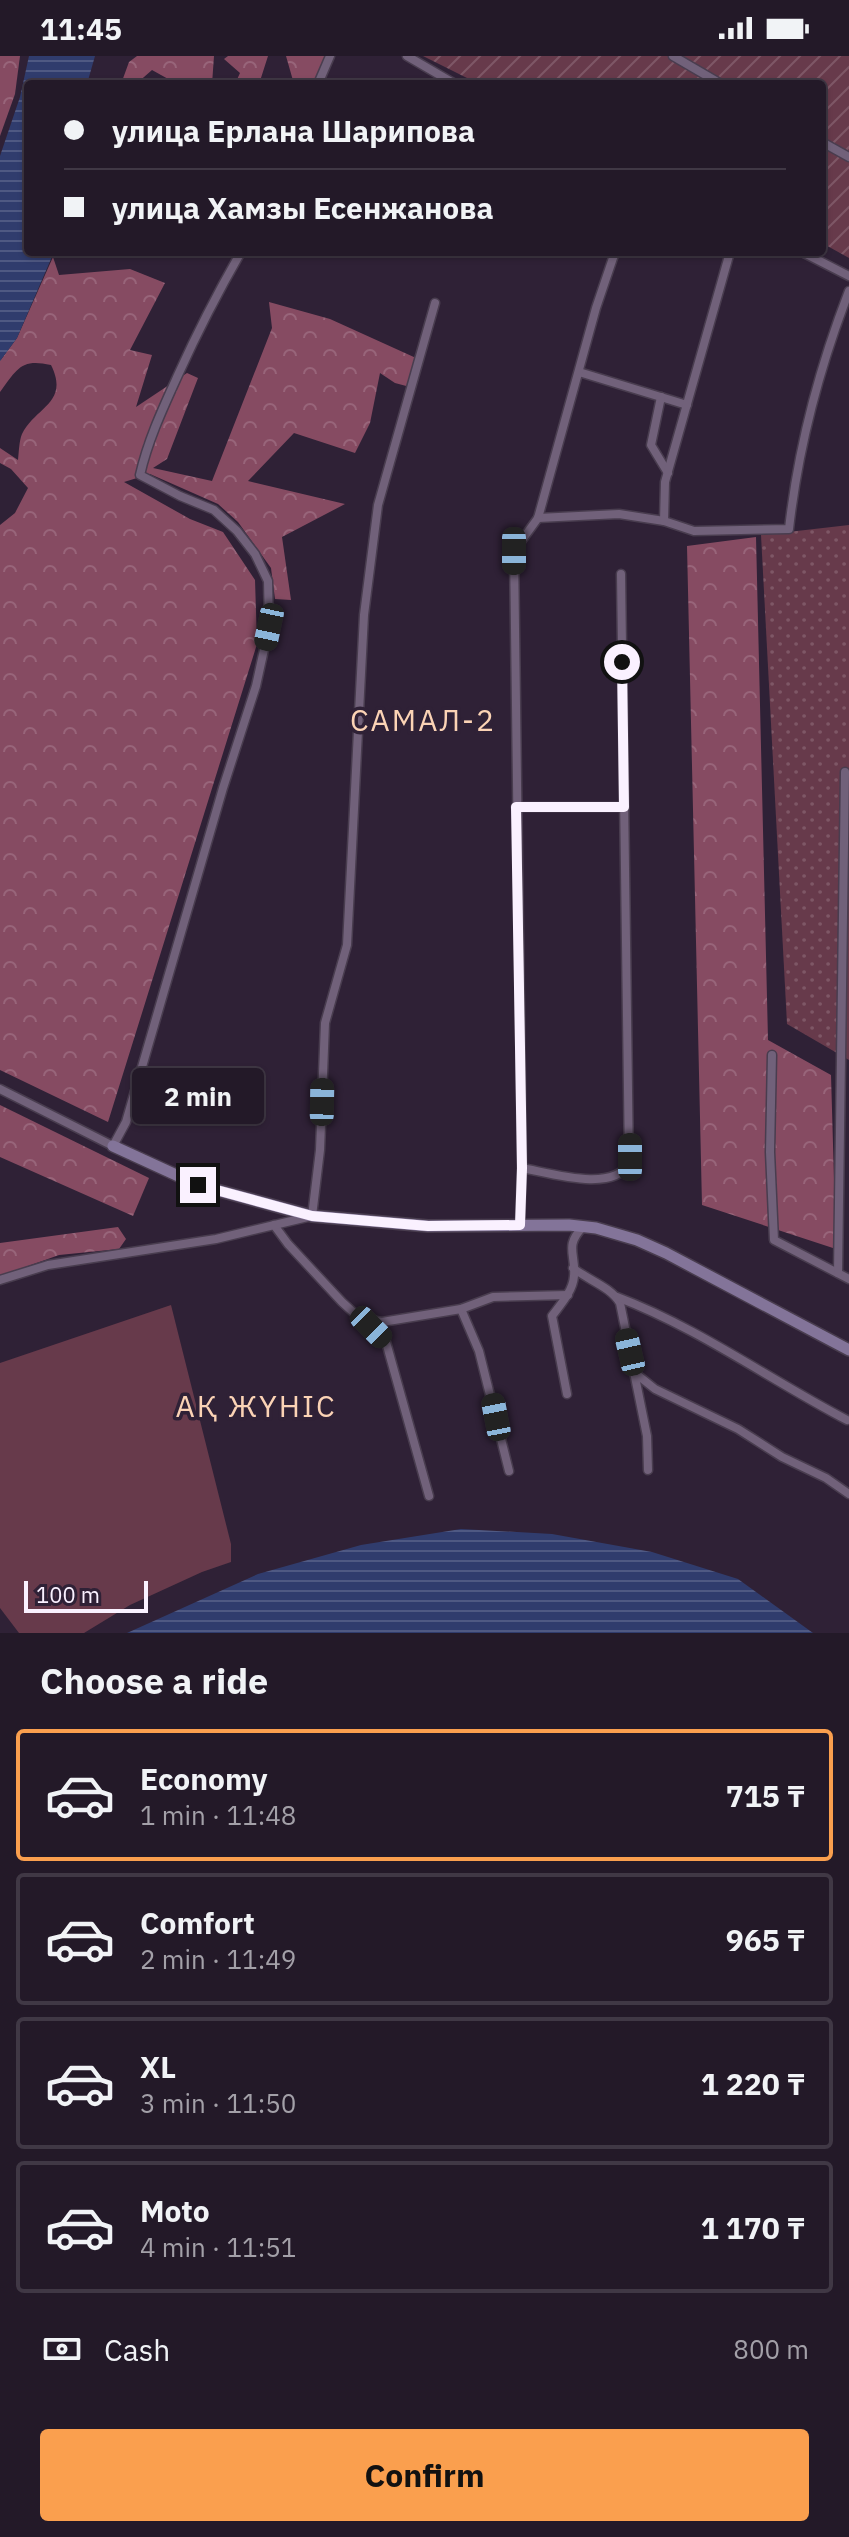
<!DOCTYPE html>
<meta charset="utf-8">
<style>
body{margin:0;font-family:"IBM Plex Sans",sans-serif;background:#2f2634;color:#f1f3f6;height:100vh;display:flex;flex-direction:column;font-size:30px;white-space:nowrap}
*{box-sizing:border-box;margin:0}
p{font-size:26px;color:#a3a0a8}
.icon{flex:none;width:44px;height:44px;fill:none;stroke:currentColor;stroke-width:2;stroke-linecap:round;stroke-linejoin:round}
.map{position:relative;height:1577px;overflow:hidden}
.side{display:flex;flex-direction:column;background:#231928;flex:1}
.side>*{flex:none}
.top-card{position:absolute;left:24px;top:24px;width:802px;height:176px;border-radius:8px;box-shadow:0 2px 6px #0004,0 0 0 2px #403845;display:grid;align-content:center;height:176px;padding:0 40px;background:#231928}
.scale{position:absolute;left:24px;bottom:20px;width:124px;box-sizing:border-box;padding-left:8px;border:4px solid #faf1ff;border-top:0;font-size:22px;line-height:28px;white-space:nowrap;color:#faf1ff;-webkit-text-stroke:6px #2f2136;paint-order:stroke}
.end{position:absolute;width:36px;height:36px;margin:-18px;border:10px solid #faf1ff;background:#111;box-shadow:0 0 0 4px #111}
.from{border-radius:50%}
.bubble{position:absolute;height:56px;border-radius:8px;background:#231928;box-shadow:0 2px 6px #0004,0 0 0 2px #403845;font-size:26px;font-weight:700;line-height:56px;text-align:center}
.car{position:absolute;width:24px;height:48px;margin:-24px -12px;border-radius:10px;box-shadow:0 0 6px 2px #0007;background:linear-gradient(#222 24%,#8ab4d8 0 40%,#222 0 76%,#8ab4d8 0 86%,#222 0)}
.top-card b{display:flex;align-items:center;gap:28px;height:76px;font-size:30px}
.top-card b+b{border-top:2px solid #403845}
.top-card i{width:20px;height:20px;background:#f1f3f6}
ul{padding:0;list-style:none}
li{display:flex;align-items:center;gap:24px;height:132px;margin:0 16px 12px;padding:0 24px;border:4px solid #403845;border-radius:8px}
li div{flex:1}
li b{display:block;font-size:30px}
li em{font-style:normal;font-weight:700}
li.selected{border-color:#fa9f4e}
li>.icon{width:72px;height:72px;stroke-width:1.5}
h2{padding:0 40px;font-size:36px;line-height:96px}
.pay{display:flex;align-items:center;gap:20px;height:88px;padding:0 40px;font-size:30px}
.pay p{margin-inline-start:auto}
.primary-button{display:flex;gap:16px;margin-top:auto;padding:16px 40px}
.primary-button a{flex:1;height:92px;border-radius:8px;background:#fa9f4e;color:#111;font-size:32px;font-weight:700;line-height:92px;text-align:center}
.status{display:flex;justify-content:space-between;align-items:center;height:56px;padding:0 40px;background:#231928;direction:ltr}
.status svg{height:22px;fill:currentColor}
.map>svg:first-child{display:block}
</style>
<div class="status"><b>11:45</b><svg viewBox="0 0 49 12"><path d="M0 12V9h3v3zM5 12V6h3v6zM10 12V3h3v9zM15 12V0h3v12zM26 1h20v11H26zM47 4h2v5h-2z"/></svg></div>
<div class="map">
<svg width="849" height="1577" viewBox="0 0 849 1577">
<defs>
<pattern id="grass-dots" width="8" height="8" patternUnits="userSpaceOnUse" patternTransform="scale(2)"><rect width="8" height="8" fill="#673a4b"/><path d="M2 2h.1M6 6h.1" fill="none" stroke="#7e5766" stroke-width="1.8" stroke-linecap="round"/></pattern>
<pattern id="forest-crowns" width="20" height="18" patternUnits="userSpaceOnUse" patternTransform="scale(2)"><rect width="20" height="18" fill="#864b62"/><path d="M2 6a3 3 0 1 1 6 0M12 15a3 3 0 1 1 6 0" fill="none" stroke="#98657a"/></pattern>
<pattern id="garden-furrows" width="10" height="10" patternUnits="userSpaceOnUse" patternTransform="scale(2)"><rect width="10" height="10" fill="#673a4b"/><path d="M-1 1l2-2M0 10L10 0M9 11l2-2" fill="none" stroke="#7e5766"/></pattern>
<pattern id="water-rules" width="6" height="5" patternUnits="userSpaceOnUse" patternTransform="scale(2)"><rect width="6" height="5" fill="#303c6d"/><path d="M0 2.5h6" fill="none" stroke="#4f5983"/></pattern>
</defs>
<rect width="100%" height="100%" fill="#2f2136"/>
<!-- grass -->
<polygon fill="url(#grass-dots)" points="849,469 849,1004 787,968 761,479"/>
<!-- forest -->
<g fill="url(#forest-crowns)">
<polygon points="0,0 20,0 15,38 0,80"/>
<polygon points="137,0 214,0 212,28 172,28 170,24 152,14 136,28 121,28 129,6"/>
<polygon points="228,0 268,0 260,25 261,28 235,28 240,17 224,3"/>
<polygon points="286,0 326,0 313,28 294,28"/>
<path d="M53,201L59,219L130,213L165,227L130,294L152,299L136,351L187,317L198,322L167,403L153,412L212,425L272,272L269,246L330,263L416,302L410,331L395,327L380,317L370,367L355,397L294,377L248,425L345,448L282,481L291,544L275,543L271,512L238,466L218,448L150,418L124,426L190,463L223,476L255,524L257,588L108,1066L0,1014V469L15,457L28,432L11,413L0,407V392L18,404C19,396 19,385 22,378C35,351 70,347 51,309C21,302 17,313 0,336V305L17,282Z"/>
<polygon points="756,481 768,984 831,1019 836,1193 702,1149 687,490"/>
<polygon points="0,1049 149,1122 133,1160 0,1101"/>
<polygon points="118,1171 126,1183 119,1193 59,1199 0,1220 0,1187"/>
</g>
<!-- park -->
<polygon fill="#673a4b" points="171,1249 231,1488 231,1506 202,1516 130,1549 84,1577 19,1577 0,1552 0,1307"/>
<!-- garden -->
<polygon fill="url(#garden-furrows)" points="423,0 849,0 849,202 822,187 822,28 479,28"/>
<!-- water -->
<g fill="url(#water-rules)">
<polygon points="29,0 95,0 87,28 28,28 28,196 54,196 17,282 0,305 0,100 20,41"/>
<polygon points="461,1473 552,1478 652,1496 738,1523 813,1577 127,1577 258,1518 361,1489"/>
</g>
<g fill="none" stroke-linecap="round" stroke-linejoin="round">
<defs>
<g id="street">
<polyline points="407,0 455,28"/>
<polyline points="673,0 721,28"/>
<polyline points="318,28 330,0"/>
<polyline points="822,86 849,101"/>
<polyline points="802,196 849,220"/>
<polyline points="579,316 687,349"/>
<polyline points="661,341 651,389 668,417"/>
<path d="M538,462L619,458L664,465L694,475L789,473C798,393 820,310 849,235"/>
<polyline points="664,465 665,426 730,196"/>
<polyline points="516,751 624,751"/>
<polyline points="772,999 770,1096 774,1184 849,1223"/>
<path d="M0,1033L113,1090L126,1066L223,732L256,630L269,571L268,525L255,498L237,475L214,454L180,440L140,419C148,384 163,352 178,319C197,277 218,236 241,196"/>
<path d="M522,1112C550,1117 614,1137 629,1107L621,518"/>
<polyline points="274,1169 288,1188 342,1246 386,1286 429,1440"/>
<polyline points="520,1169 522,1112 514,495 538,462 596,252 615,196"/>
<path d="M573,1212C588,1224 611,1231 620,1247L647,1380L648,1414"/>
<polyline points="838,1217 845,716"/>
<polyline points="0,1224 48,1209 216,1183 312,1160 320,1094 325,967 347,889 364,559 378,449 435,247"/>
<path d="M617,1241C699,1272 770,1324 847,1364"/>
<polyline points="461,1253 479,1295 509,1415"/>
<polyline points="364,1263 382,1266 461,1253 493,1241 568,1239"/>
<polyline points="635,1317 655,1333 738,1373 782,1401 826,1422 849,1438"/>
<path d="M567,1338L552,1260C561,1248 573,1235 574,1220C576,1198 564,1190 583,1171"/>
</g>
<polyline id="secondary" points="113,1090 198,1129 312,1160 428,1170 569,1169 596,1172 637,1184 666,1197 849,1294"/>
</defs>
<!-- street casing -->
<use href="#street" stroke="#493d4f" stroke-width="11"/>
<!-- secondary casing -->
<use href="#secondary" stroke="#493d4f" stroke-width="14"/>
<!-- street -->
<use href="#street" stroke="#71617a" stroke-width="8"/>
<!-- secondary -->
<use href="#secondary" stroke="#837499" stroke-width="11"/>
</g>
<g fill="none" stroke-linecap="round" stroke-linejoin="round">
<!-- route -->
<polyline stroke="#faf1ff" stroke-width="10" points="198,1129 312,1160 428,1170 520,1169 522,1112 516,751 624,751 622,606"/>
</g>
<g text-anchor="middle" stroke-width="7" stroke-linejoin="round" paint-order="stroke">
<!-- neighbourhood labels -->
<g font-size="30" letter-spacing="2" fill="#fbd3b5" stroke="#2f2136">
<text x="423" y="675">САМАЛ-2</text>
<text x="256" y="1361">АҚ ЖҮНІС</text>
</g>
</g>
</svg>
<div class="scale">100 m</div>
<i class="end from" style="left:622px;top:606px"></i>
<i class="end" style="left:198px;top:1129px"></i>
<div class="bubble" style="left:132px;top:1012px;width:132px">2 min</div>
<i class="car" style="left:514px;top:495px;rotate:180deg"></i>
<i class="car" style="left:269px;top:571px;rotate:192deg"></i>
<i class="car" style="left:322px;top:1046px;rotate:1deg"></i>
<i class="car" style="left:630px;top:1101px;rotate:0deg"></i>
<i class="car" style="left:371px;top:1271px;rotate:135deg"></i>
<i class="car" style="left:630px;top:1296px;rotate:347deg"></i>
<i class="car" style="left:496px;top:1361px;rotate:349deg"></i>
<div class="top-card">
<b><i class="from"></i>улица Ерлана Шарипова</b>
<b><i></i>улица Хамзы Есенжанова</b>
</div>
</div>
<section class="side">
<h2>Choose a ride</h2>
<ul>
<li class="selected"><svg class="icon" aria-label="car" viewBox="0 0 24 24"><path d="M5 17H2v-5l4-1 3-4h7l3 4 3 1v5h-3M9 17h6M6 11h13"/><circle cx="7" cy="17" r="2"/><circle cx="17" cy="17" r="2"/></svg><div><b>Economy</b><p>1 min · 11:48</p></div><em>715 ₸</em></li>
<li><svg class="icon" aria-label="car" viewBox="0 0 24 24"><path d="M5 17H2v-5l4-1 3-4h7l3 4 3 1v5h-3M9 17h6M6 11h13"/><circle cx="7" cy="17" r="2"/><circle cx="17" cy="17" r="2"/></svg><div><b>Comfort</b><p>2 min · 11:49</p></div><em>965 ₸</em></li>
<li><svg class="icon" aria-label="car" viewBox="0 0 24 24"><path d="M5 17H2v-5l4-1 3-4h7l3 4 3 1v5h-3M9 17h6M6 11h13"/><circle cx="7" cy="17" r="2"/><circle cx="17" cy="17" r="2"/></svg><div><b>XL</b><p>3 min · 11:50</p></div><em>1 220 ₸</em></li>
<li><svg class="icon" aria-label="car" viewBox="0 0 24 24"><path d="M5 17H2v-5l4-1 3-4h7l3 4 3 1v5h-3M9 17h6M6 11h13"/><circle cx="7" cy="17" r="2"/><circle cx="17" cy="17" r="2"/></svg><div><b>Moto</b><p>4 min · 11:51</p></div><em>1 170 ₸</em></li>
</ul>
<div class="pay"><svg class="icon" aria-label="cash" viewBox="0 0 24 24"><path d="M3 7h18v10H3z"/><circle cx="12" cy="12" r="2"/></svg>Cash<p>800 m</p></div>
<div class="primary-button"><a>Confirm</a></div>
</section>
